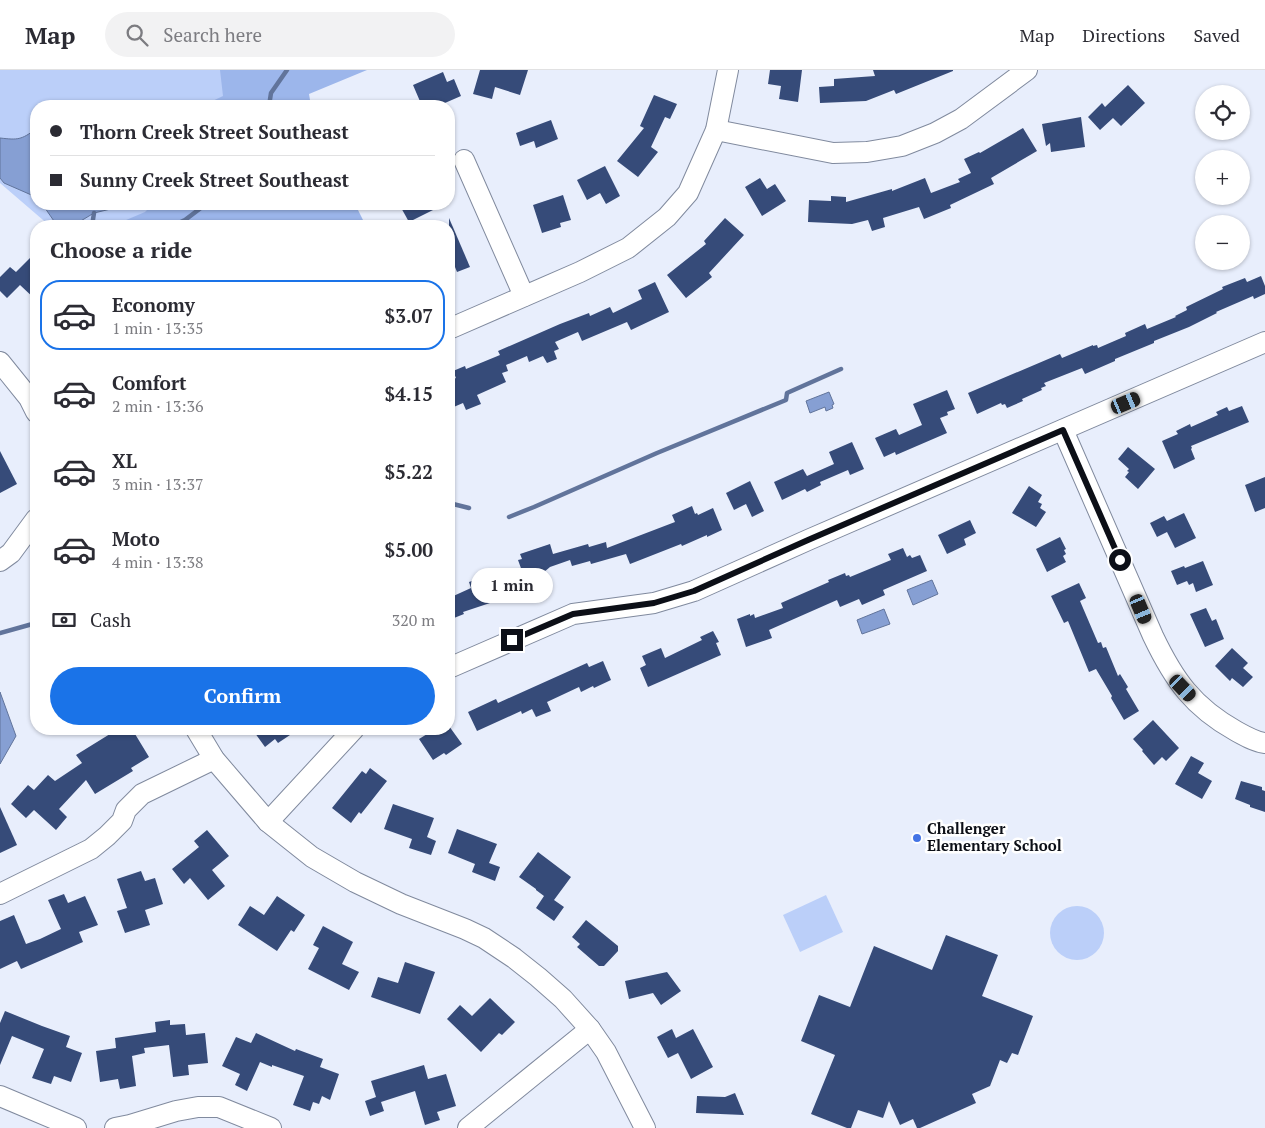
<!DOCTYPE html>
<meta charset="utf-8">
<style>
body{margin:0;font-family:"PT Serif",serif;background:#f2f2f3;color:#2b2b33;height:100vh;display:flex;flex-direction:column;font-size:19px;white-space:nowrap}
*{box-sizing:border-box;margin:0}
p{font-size:16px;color:#7c7c81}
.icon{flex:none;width:28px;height:28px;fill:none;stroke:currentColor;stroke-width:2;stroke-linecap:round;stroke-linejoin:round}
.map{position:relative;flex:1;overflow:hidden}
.panel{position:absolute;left:30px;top:150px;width:425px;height:515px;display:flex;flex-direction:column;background:#fff;border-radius:20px;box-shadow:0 1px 4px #0004}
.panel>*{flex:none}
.hud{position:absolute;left:30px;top:30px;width:425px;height:110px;border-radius:20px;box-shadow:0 1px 4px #0004;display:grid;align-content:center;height:110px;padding:0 20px;background:#fff}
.controls{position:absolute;left:1195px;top:15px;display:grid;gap:10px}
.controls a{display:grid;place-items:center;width:55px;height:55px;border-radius:50%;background:#fff;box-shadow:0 1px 4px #0004;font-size:25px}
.end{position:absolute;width:22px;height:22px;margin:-11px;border:6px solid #0c0f17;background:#fff;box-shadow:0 0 0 2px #fff}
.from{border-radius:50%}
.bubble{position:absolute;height:35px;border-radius:18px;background:#fff;box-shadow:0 1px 4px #0004;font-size:16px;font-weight:800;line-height:35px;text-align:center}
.car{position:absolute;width:15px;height:30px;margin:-15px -8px;border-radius:6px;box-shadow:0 0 4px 1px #0007;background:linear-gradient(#222 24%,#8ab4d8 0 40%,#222 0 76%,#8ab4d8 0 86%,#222 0)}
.hud b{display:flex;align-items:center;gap:18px;height:48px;font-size:19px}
.hud b+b{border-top:1px solid #e1e1e2}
.hud i{width:12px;height:12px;background:#2b2b33}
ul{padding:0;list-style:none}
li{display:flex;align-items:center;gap:15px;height:70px;margin:0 10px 8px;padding:0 10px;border:2px solid transparent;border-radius:20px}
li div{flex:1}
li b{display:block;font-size:19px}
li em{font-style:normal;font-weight:800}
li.on{border-color:#1a73e8}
li>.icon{width:45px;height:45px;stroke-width:1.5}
h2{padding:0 20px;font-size:22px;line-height:60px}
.pay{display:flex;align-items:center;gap:12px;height:55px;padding:0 20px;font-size:19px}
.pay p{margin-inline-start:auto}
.cta{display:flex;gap:10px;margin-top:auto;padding:10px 20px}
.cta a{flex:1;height:58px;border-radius:30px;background:#1a73e8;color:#fff;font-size:20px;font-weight:800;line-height:58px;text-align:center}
header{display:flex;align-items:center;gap:30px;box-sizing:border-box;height:70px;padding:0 25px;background:#fff;border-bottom:1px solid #e1e1e2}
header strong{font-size:24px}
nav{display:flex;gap:28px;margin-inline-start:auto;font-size:18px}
.search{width:350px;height:45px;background:#f2f2f3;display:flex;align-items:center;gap:12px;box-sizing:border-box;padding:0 18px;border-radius:28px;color:#7c7c81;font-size:19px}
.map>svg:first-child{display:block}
</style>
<header>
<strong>Map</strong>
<div class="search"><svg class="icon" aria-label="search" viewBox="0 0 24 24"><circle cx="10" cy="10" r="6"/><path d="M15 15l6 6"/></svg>Search here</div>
<nav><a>Map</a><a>Directions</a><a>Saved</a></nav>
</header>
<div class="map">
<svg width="1265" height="1058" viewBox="0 0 1265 1058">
<rect width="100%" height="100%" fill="#e8eefc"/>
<!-- green -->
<g fill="#bbcff9">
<polygon points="0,0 246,0 255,36 36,36 36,134 278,134 274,156 50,156 0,113"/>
<polygon points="826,825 843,862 800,882 783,845"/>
<circle cx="1077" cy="863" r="27"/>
</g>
<!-- forest -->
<g fill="#9cb6eb">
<polygon points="220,0 367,0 309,24 311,36 202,36 223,26"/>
<polygon points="153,134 355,134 366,156 112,156 145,142"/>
</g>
<!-- water -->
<g fill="#869fd3" stroke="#61749b">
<path d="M36,59V127L4,113L0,108V68C18,70 21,70 36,59Z"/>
<polygon points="45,134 120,134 119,137 94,143 74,155 56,154 45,138"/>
<polygon points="829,322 834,334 832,335 833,338 826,341 825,337 810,343 806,331"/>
<polygon points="932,510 938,524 913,535 907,520"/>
<polygon points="884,539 890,554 862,564 857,550"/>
<polygon points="0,622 16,666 0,694"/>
</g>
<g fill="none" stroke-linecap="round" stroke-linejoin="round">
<!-- stream -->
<g stroke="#61749b" stroke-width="4.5">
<polyline points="269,36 271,23 287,0"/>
<polyline points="92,156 94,143"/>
<polyline points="172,156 185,150 206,134"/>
<polyline points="449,433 469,438"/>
<polyline points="509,447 534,437 657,383 786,330 787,323 841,299"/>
<polyline points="0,563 36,553"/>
</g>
</g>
<!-- building -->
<g fill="#364b79">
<polygon points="480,0 528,0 520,25 495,17 492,29 473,24"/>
<polygon points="770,0 802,0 798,32 779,29 781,16 768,14"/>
<polygon points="873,0 953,0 953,1 896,24 894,20 866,31 820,33 819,17 834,16 834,9 875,6"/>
<polygon points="443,2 447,12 454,9 461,26 438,36 422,36 413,15"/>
<polygon points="1128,15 1145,33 1121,56 1113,48 1100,60 1088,47 1102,33 1105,37"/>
<polygon points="654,25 677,34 670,49 665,47 651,77 658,82 638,107 617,91 644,58 640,56"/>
<polygon points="1081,47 1085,77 1051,82 1050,73 1046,76 1042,54"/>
<polygon points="551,50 558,69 536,78 534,71 520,76 516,63"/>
<polygon points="1023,58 1037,81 991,108 994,114 950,135 951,138 924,149 919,137 883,148 885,157 872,161 868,150 852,154 808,152 809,130 831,131 831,126 846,127 846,132 892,119 892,121 925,108 931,123 960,112 958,109 971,103 964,89 979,82 980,83"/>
<polygon points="605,96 620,126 606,134 600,123 587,130 577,110"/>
<polygon points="760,108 767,119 775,114 786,131 762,146 745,117"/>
<polygon points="563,125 571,150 560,153 561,157 542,163 533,135"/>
<polygon points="399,134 445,134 409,152"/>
<polygon points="449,148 470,197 457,202 449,182"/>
<polygon points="725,148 744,165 709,203 712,207 686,228 667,205 706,174 704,171"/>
<polygon points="36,182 36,230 20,215 7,228 0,221 0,207 10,197 16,202"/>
<polygon points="1261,206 1265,216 1265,224 1254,229 1253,226 1216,242 1217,243 1189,257 1154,271 1154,273 1115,289 1115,291 1085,304 1082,298 1044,313 1046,316 1041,318 1042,320 1022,329 1023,331 1007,338 1005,334 1002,335 1001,333 977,344 968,323 1060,284 1062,288 1093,275 1093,276 1097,275 1098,278 1126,266 1125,263 1145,254 1147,259 1176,247 1175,246 1187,240 1186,237 1223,219 1222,217 1245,208 1247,212"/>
<polygon points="655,212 669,242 631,260 627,252 582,271 578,262 555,272 559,279 554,281 557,289 547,293 543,286 529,292 527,286 506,295 508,301 502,303 506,312 477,325 481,334 466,340 463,333 449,339 449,311 456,308 453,301 465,296 466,299 500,285 498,281 560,254 589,243 590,246 610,237 613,243 642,229 638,220"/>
<polygon points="947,320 955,339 947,342 948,345 940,348 947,363 896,385 895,382 884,387 875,368 896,359 899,365 922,355 913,334"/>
<polygon points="1242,336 1249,352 1191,376 1192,378 1191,379 1195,389 1174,399 1162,371 1178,364 1176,361 1190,354 1191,357 1218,345 1216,342 1227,337 1229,341"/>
<polygon points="852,372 864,399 850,405 848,400 820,412 821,415 807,422 805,419 782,430 774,412 803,399 807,406 834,394 829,382"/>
<polygon points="1128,377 1155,399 1138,419 1125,407 1129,402 1127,401 1129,399 1118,389"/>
<polygon points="0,381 17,414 0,423"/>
<polygon points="1265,407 1265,438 1255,442 1245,415"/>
<polygon points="750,411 764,441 752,447 746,434 734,440 726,423"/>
<polygon points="1029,416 1042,425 1038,432 1042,434 1040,438 1046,442 1036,457 1012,443"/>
<polygon points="692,436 695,444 697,443 698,445 713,438 722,460 707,467 707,465 682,476 681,474 630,494 626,484 591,494 590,491 572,496 570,490 550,497 537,508 526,512 518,490 522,489 520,484 550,474 553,484 588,474 589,477 606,472 607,478 675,452 672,445"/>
<polygon points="1184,443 1196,468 1175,478 1167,462 1157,467 1150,453 1164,446 1167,451"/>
<polygon points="970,450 976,463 964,469 966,475 947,484 938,465"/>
<polygon points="1060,467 1066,479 1064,480 1066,484 1063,486 1066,492 1047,502 1036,479"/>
<polygon points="903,478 907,487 910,485 912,488 920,485 927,501 883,520 885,525 862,535 859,529 840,537 837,530 769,560 772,568 746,577 737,549 750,544 750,546 754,544 755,548 783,538 781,533 829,512 828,510 845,503 846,506 849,505 850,507 891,490 888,484"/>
<polygon points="1203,491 1213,515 1196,522 1193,513 1189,515 1187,511 1177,515 1171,501 1184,496 1185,498"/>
<polygon points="498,502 505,521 498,524 499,526 489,530 490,533 463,542 464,544 449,550 449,528 471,518 469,512"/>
<polygon points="1079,513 1086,528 1080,531 1098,573 1101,572 1103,578 1106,577 1118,606 1120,604 1128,617 1126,619 1139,641 1124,650 1111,628 1112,626 1096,599 1089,602 1068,551 1064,553 1051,526"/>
<polygon points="1206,538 1212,551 1216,549 1224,569 1205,577 1190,544"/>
<polygon points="713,561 719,572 716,573 721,585 648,617 640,598 646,595 642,586 661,578 665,588 702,570 700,567"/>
<polygon points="1232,578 1248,593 1243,598 1253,607 1243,617 1232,608 1230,611 1215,596"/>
<polygon points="603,591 611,610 594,618 593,616 581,622 579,617 547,632 551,641 536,647 532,639 522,644 521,641 477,661 468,642 496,629 498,633 587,593 589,597"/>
<polygon points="1153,650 1179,678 1166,691 1162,687 1154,695 1142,681 1143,680 1133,669"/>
<polygon points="449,656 462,674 446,685 444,683 433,690 419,669 432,661 435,665 445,659 449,659"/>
<polygon points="118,659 132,659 149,687 131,698 133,701 95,724 86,710 59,739 67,747 56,760 34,740 26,748 11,734 28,715 34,720 48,705 55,711 82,693 76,685"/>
<polygon points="252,659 299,659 278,673 275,669 265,677"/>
<polygon points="1191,686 1204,693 1198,703 1212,711 1202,729 1175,714"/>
<polygon points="370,698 387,711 361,744 359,742 351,753 332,738 362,701 366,704"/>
<polygon points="1241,711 1262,717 1262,720 1265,721 1265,742 1250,737 1250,735 1235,729"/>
<polygon points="393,734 434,748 427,767 436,771 431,785 409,778 412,769 384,759"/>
<polygon points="0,737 17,775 0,783"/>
<polygon points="457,759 497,774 489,793 500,797 495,811 472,802 475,794 448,783"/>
<polygon points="207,760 229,786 212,800 225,816 208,830 190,808 184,814 172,799 199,777 194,771"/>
<polygon points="538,782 571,807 554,830 564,837 554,851 536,838 544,826 536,820 536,819 519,807"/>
<polygon points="141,801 145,811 155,808 163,834 145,840 150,855 125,863 117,841 127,838 117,809"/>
<polygon points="64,824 68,833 85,826 98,855 79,862 83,872 21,899 17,891 0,899 0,851 14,845 26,874 40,869 61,859 48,830"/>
<polygon points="277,826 305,845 294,862 291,860 277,881 238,855 250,836 264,845"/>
<polygon points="586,850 618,876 618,881 604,896 599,896 577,877 580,874 572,867"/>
<polygon points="323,856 353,872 342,894 359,902 349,920 308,899 319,878 313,875"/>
<polygon points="946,865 998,885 982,926 1033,946 1018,985 1012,983 1007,993 1000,990 990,1016 972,1024 976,1033 920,1058 917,1058 913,1049 900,1055 889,1031 883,1048 858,1040 851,1058 847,1058 811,1044 835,985 801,971 819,925 850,937 874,876 932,900"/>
<polygon points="405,892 435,902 420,944 371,927 378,907 398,913"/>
<polygon points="667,902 681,921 661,935 653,923 629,929 625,911"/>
<polygon points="490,928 515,952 502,965 499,963 481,982 447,949 460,935 472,946"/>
<polygon points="5,941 42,956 70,966 66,977 82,983 71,1012 54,1006 51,1014 32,1008 44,979 12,966 0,995 0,953"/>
<polygon points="170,950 170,955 185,954 186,965 205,963 208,993 188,995 189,1005 173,1007 169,975 144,978 145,983 132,986 136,1016 120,1019 118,1009 100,1012 96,981 116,978 115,968 156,962 155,952"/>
<polygon points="672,959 676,968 693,959 713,997 691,1009 678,983 668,988 657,967"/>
<polygon points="256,963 295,981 296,979 323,989 320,997 339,1004 330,1030 322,1026 319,1034 313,1032 310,1041 293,1035 304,1006 272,995 272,997 260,992 247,1021 235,1015 240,1004 222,996 236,967 251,973"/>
<polygon points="424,995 428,1009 446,1004 456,1036 437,1042 440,1050 425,1055 415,1021 381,1032 384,1041 370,1046 365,1031 376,1027 371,1011"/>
<polygon points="735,1023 744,1045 696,1043 697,1026 725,1027"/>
</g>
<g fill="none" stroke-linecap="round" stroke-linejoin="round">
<defs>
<g id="minor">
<polyline points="716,60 833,83 867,82 902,76 935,63 961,49 1027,0"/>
<polyline points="464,90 524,226"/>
<polyline points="449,259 580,202 628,178 667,147 688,123 716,60 728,0"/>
<polyline points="0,292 29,328 36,342"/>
<path d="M1063,360L1153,566C1174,610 1193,637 1236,661C1245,666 1255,672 1265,673"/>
<polyline points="0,491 11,483 36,449"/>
<polyline points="449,598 573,544 654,533 694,521 808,470 1265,272"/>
<polyline points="196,659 214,689 268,752 312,787 355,812 401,834 465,859 484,868 514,888 538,907 563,929 590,959 606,982 645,1058"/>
<polyline points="268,752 354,659"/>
<polyline points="0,824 91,779 107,766 122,751 126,740 142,724 214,689"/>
<polyline points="0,1026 76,1058"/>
<polyline points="115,1058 130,1055 176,1041 198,1037 219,1037 271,1058"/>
<polyline points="468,1058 590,959"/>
</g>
</defs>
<!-- minor casing -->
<use href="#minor" stroke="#808a9e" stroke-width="22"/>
<!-- minor -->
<use href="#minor" stroke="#fff" stroke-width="20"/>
</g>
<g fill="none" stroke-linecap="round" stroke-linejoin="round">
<!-- route -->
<polyline stroke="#0c0f17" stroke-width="6" points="512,570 573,544 654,533 694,521 808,470 1063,360 1120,490"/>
</g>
<!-- markers -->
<circle fill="#4474e5" stroke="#fff" stroke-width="2" cx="917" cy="768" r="5"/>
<g text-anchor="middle" stroke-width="5" stroke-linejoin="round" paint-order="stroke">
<!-- poi labels -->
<g font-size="15" font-weight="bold" fill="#0c0f17" stroke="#fff" text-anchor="start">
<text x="927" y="764">Challenger<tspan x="927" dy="17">Elementary School</tspan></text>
</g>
</g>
</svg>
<div class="controls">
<a><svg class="icon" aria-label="locate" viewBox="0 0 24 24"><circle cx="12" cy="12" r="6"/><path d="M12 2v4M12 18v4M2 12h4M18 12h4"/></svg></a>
<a>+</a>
<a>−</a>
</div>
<i class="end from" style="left:1120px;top:490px"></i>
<i class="end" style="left:512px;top:570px"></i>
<div class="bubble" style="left:471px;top:498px;width:82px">1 min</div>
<i class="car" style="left:1126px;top:333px;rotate:67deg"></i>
<i class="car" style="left:1141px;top:539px;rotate:157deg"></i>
<i class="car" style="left:1183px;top:618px;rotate:136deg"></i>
<div class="hud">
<b><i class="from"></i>Thorn Creek Street Southeast</b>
<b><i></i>Sunny Creek Street Southeast</b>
</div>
<section class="panel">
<h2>Choose a ride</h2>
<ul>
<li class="on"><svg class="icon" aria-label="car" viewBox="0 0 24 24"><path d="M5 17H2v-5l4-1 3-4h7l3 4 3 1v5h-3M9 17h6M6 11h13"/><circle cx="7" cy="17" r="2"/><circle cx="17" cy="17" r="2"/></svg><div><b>Economy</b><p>1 min · 13:35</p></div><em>$3.07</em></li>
<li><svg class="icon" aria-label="car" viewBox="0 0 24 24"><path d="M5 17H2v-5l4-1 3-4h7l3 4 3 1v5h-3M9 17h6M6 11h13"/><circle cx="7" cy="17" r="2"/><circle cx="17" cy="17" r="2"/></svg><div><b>Comfort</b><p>2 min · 13:36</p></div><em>$4.15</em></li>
<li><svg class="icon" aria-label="car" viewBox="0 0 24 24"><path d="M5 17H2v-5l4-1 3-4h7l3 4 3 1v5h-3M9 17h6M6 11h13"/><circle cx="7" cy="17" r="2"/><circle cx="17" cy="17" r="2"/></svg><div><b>XL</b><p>3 min · 13:37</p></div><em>$5.22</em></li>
<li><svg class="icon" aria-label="car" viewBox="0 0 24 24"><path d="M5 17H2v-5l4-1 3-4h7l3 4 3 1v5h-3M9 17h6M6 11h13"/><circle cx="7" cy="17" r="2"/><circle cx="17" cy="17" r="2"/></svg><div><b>Moto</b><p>4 min · 13:38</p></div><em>$5.00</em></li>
</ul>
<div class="pay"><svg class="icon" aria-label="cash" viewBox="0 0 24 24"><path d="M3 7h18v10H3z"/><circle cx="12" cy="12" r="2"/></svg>Cash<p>320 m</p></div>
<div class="cta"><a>Confirm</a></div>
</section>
</div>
